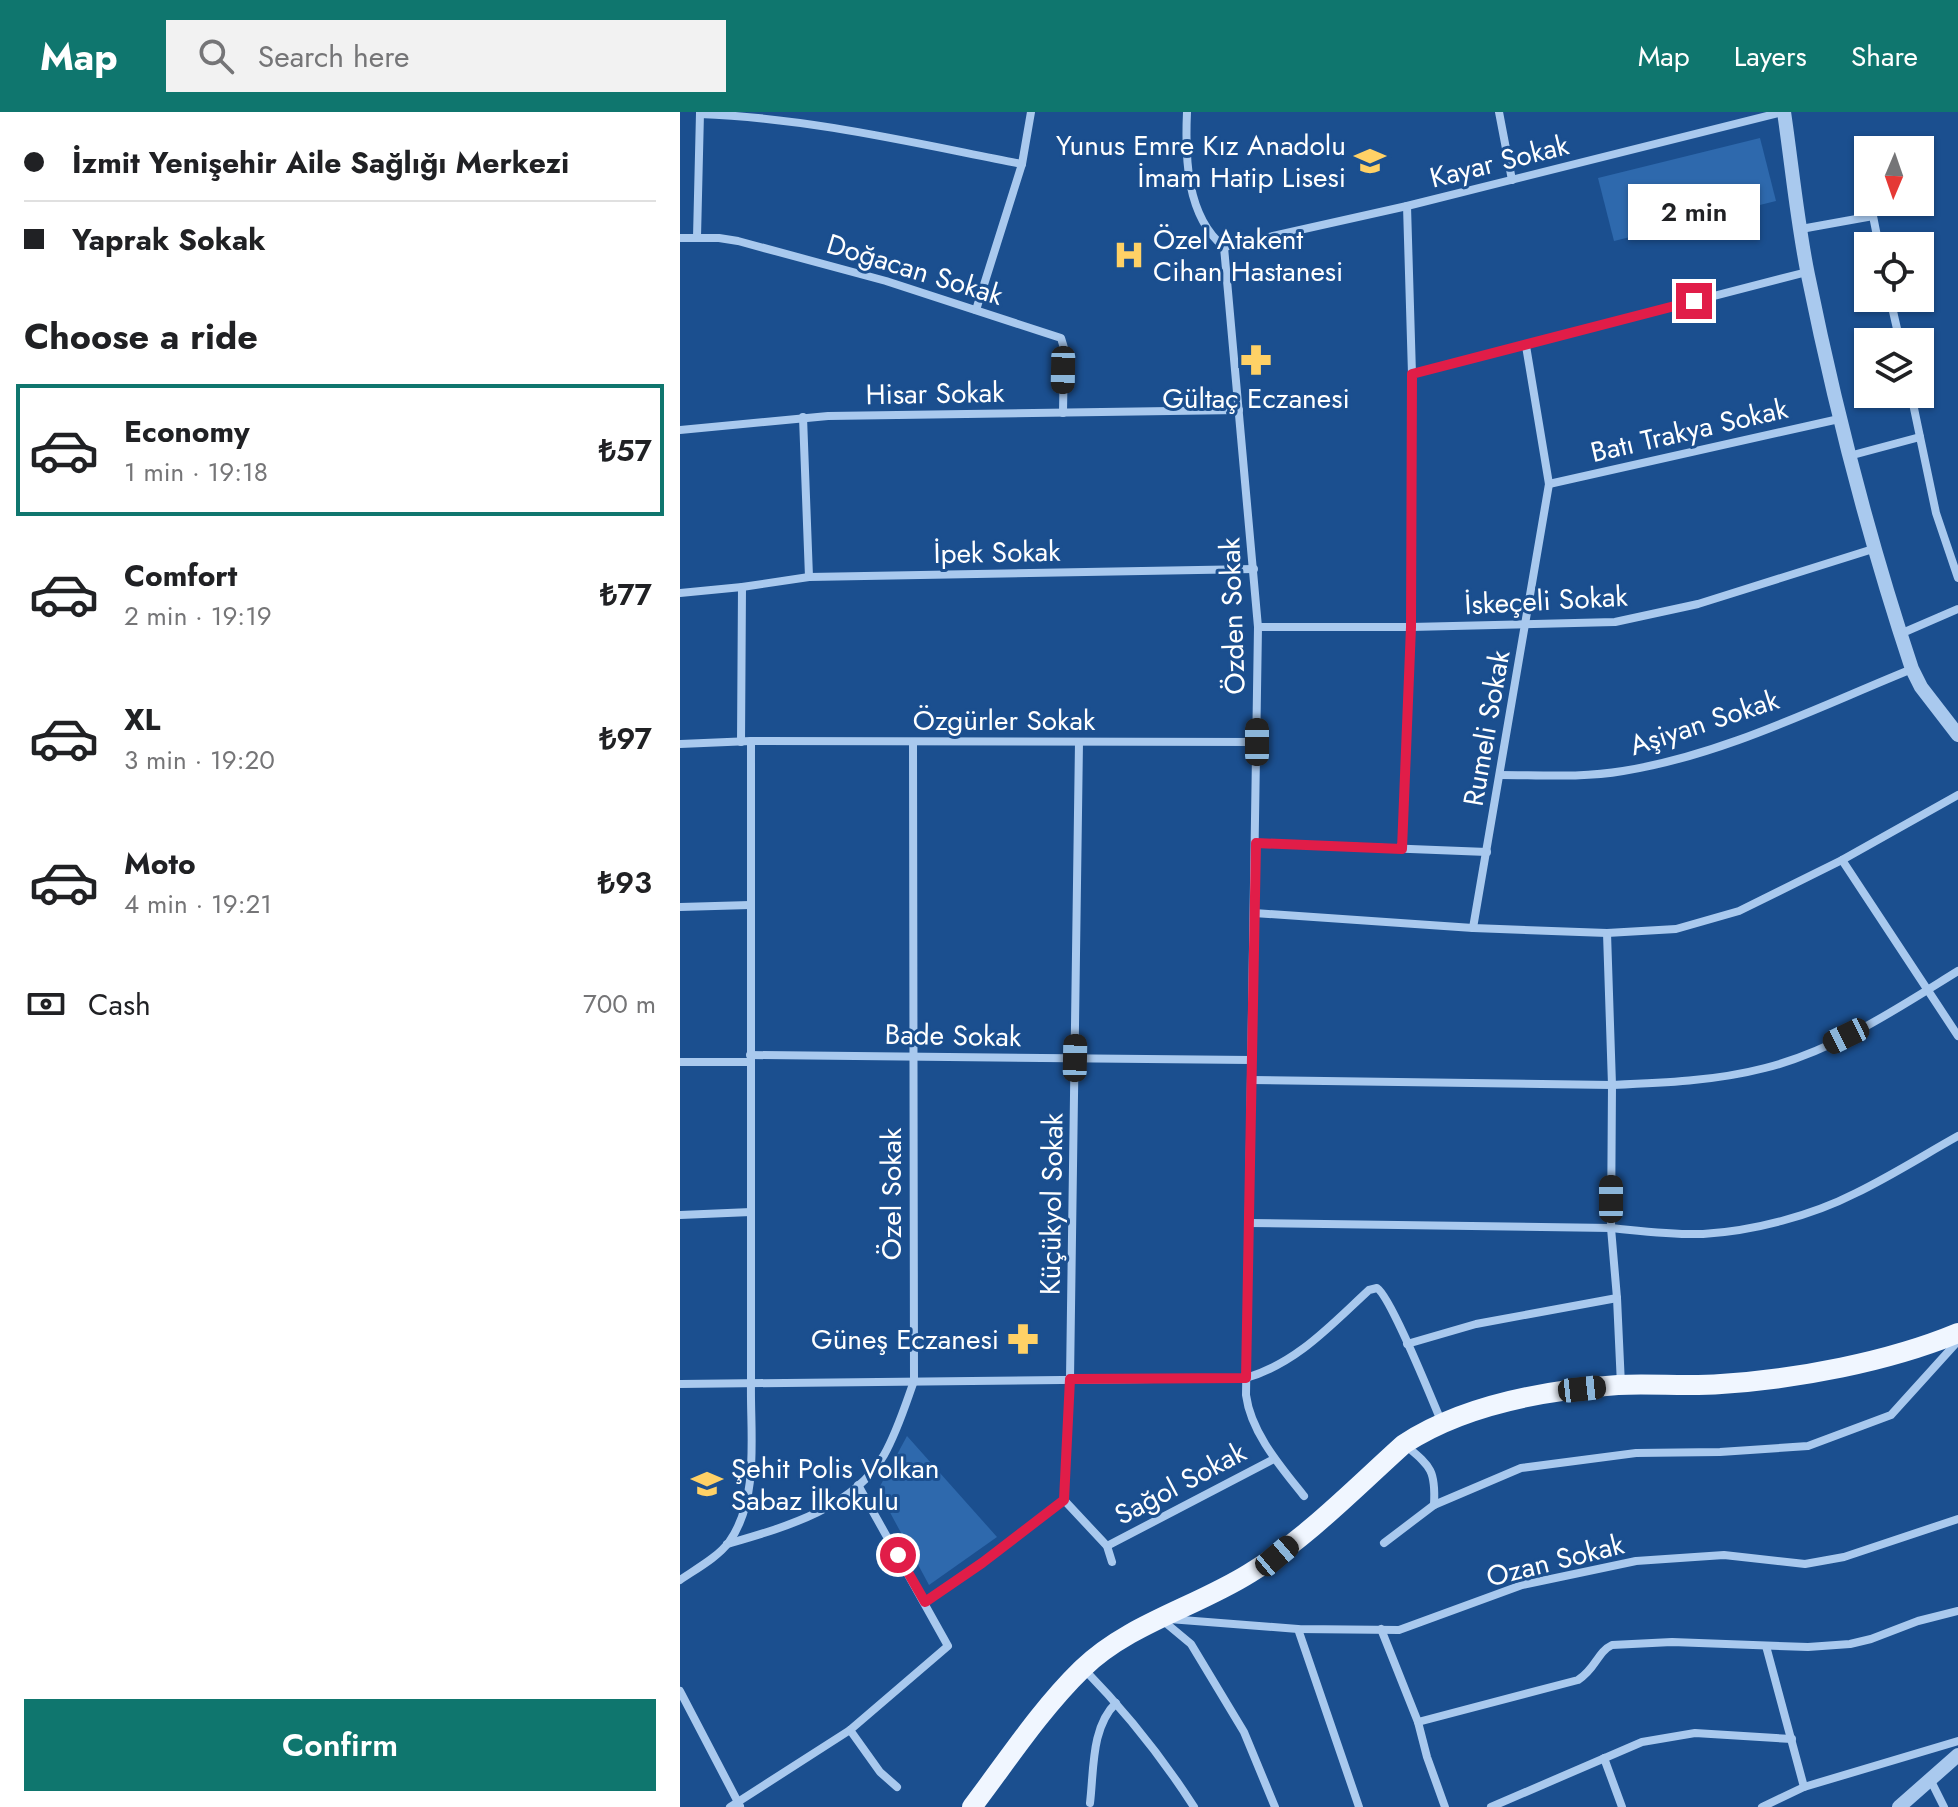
<!DOCTYPE html>
<meta charset="utf-8">
<style>
body{margin:0;font-family:Jost,sans-serif;background:#f2f2f2;color:#202124;height:100vh;display:flex;flex-direction:column;font-size:30px;white-space:nowrap}
*{box-sizing:border-box;margin:0}
p{font-size:26px;color:#757577}
.icon{flex:none;width:44px;height:44px;fill:none;stroke:currentColor;stroke-width:2;stroke-linecap:round;stroke-linejoin:round}
.map{position:relative;flex:1;overflow:hidden}
.drawer{display:flex;flex-direction:column;background:#fff;width:680px}
.drawer>*{flex:none}
.banner{display:grid;align-content:center;height:176px;padding:0 24px;background:#fff}
.needle{width:52px;rotate:182deg}
.controls{position:absolute;left:1174px;top:24px;display:grid;gap:16px}
.controls a{display:grid;place-items:center;width:80px;height:80px;border-radius:0px;background:#fff;box-shadow:0 2px 6px #0004;font-size:40px}
.end{position:absolute;width:36px;height:36px;margin:-18px;border:10px solid #e11d48;background:#fff;box-shadow:0 0 0 4px #fff}
.from{border-radius:50%}
.bubble{position:absolute;height:56px;border-radius:0px;background:#fff;box-shadow:0 2px 6px #0004;font-size:26px;font-weight:600;line-height:56px;text-align:center}
.car{position:absolute;width:24px;height:48px;margin:-24px -12px;border-radius:10px;box-shadow:0 0 6px 2px #0007;background:linear-gradient(#222 24%,#8ab4d8 0 40%,#222 0 76%,#8ab4d8 0 86%,#222 0)}
.banner b{display:flex;align-items:center;gap:28px;height:76px;font-size:30px}
.banner b+b{border-top:2px solid #e0e0e0}
.banner i{width:20px;height:20px;background:#202124}
ul{padding:0;list-style:none}
li{display:flex;align-items:center;gap:24px;height:132px;margin:0 16px 12px;padding:0 8px;border:4px solid transparent;border-radius:0px}
li div{flex:1}
li b{display:block;font-size:30px}
li em{font-style:normal;font-weight:600}
li.current{border-color:#0f766e}
li>.icon{width:72px;height:72px;stroke-width:1.5}
h2{padding:0 24px;font-size:36px;line-height:96px}
.pay{display:flex;align-items:center;gap:20px;height:88px;padding:0 24px;font-size:30px}
.pay p{margin-inline-start:auto}
.primary-button{display:flex;gap:16px;margin-top:auto;padding:16px 24px}
.primary-button a{flex:1;height:92px;border-radius:0px;background:#0f766e;color:#fff;font-size:32px;font-weight:600;line-height:92px;text-align:center}
header{display:flex;align-items:center;gap:48px;box-sizing:border-box;height:112px;padding:0 40px;background:#0f766e;color:#fff}
header strong{font-size:38px}
nav{display:flex;gap:44px;margin-inline-start:auto;font-size:28px}
.search{width:560px;height:72px;background:#f2f2f2;display:flex;align-items:center;gap:20px;box-sizing:border-box;padding:0 28px;border-radius:0px;color:#757577;font-size:30px}
main{display:flex;flex:1;min-height:0}
.map>svg:first-child{display:block}
</style>
<header>
<strong>Map</strong>
<div class="search"><svg class="icon" aria-label="search" viewBox="0 0 24 24"><circle cx="10" cy="10" r="6"/><path d="M15 15l6 6"/></svg>Search here</div>
<nav><a>Map</a><a>Layers</a><a>Share</a></nav>
</header>
<main>
<section class="drawer">
<div class="banner">
<b><i class="from"></i>İzmit Yenişehir Aile Sağlığı Merkezi</b>
<b><i></i>Yaprak Sokak</b>
</div>
<h2>Choose a ride</h2>
<ul>
<li class="current"><svg class="icon" aria-label="car" viewBox="0 0 24 24"><path d="M5 17H2v-5l4-1 3-4h7l3 4 3 1v5h-3M9 17h6M6 11h13"/><circle cx="7" cy="17" r="2"/><circle cx="17" cy="17" r="2"/></svg><div><b>Economy</b><p>1 min · 19:18</p></div><em>₺57</em></li>
<li><svg class="icon" aria-label="car" viewBox="0 0 24 24"><path d="M5 17H2v-5l4-1 3-4h7l3 4 3 1v5h-3M9 17h6M6 11h13"/><circle cx="7" cy="17" r="2"/><circle cx="17" cy="17" r="2"/></svg><div><b>Comfort</b><p>2 min · 19:19</p></div><em>₺77</em></li>
<li><svg class="icon" aria-label="car" viewBox="0 0 24 24"><path d="M5 17H2v-5l4-1 3-4h7l3 4 3 1v5h-3M9 17h6M6 11h13"/><circle cx="7" cy="17" r="2"/><circle cx="17" cy="17" r="2"/></svg><div><b>XL</b><p>3 min · 19:20</p></div><em>₺97</em></li>
<li><svg class="icon" aria-label="car" viewBox="0 0 24 24"><path d="M5 17H2v-5l4-1 3-4h7l3 4 3 1v5h-3M9 17h6M6 11h13"/><circle cx="7" cy="17" r="2"/><circle cx="17" cy="17" r="2"/></svg><div><b>Moto</b><p>4 min · 19:21</p></div><em>₺93</em></li>
</ul>
<div class="pay"><svg class="icon" aria-label="cash" viewBox="0 0 24 24"><path d="M3 7h18v10H3z"/><circle cx="12" cy="12" r="2"/></svg>Cash<p>700 m</p></div>
<div class="primary-button"><a>Confirm</a></div>
</section>
<div class="map">
<svg width="1278" height="1695" viewBox="0 0 1278 1695">
<rect width="100%" height="100%" fill="#1b4f8f"/>
<!-- green -->
<g fill="#2e69ad">
<polygon points="1080,26 1096,89 934,129 918,66"/>
<polygon points="227,1324 317,1425 249,1473 198,1378"/>
</g>
<g fill="none" stroke-linecap="round" stroke-linejoin="round">
<!-- minor -->
<g stroke="#a9c9ee" stroke-width="8">
<path d="M507,0C505,45 506,104 544,135L578,515L566,1283C571,1321 601,1355 624,1384"/>
<polyline points="819,0 832,68"/>
<path d="M20,2C130,6 234,31 342,52"/>
<polyline points="1121,117 1193,104 1199,134"/>
<polyline points="17,125 20,1"/>
<polyline points="0,126 39,126 58,129 206,169 381,226 384,236 383,301"/>
<polyline points="544,135 727,94 1103,0"/>
<polyline points="1210,186 1220,230"/>
<polyline points="296,198 342,52 351,0"/>
<polyline points="732,262 1127,160"/>
<polyline points="1231,282 1256,401 1278,466"/>
<polyline points="123,305 129,465"/>
<polyline points="0,318 148,304 559,298"/>
<polyline points="1169,344 1240,325"/>
<polyline points="869,372 1159,307"/>
<polyline points="0,481 62,475 129,465 574,457"/>
<polyline points="578,515 731,515 935,510 1018,492 1193,437"/>
<polyline points="1220,522 1278,497"/>
<polyline points="61,630 62,475"/>
<polyline points="0,632 71,629 577,630"/>
<path d="M820,663C860,663 902,666 943,659C1043,643 1138,595 1232,557"/>
<polyline points="576,731 807,740"/>
<polyline points="722,737 731,515 732,262 727,94"/>
<polyline points="1162,748 1278,924"/>
<polyline points="0,795 70,793"/>
<polyline points="574,801 793,816 927,821 996,817 1059,799 1162,748 1278,683"/>
<polyline points="793,816 869,372 846,234"/>
<polyline points="70,943 571,948"/>
<polyline points="0,950 70,950"/>
<path d="M571,968L932,973C983,971 1035,969 1085,956C1154,939 1218,896 1278,859"/>
<polyline points="0,1103 71,1100"/>
<path d="M568,1111L931,1116C962,1119 992,1123 1023,1122C1073,1119 1131,1104 1176,1081C1211,1064 1244,1043 1278,1024"/>
<polyline points="937,1186 941,1273"/>
<polyline points="727,1232 796,1212 937,1186 931,1116 932,973 927,821"/>
<path d="M0,1272L566,1266C617,1251 651,1213 689,1178L697,1176C711,1185 752,1288 762,1311"/>
<path d="M724,1332C750,1354 756,1357 754,1393"/>
<polyline points="384,1388 427,1434 432,1450"/>
<polyline points="704,1431 754,1393 841,1356 956,1341 1040,1340 1128,1334 1211,1303 1278,1229"/>
<path d="M47,1432C102,1416 173,1397 204,1343C217,1320 225,1294 234,1269L233,630"/>
<polyline points="427,1434 594,1347"/>
<path d="M0,1468C16,1457 38,1445 49,1430C80,1387 70,1321 71,1272V629"/>
<polyline points="245,1490 302,1451 384,1388 390,1267 399,630"/>
<polyline points="481,1507 511,1532 564,1620 595,1695"/>
<polyline points="489,1507 618,1517 719,1518 842,1473 956,1449 1044,1443 1125,1452 1164,1445 1278,1407"/>
<polyline points="618,1517 679,1695"/>
<polyline points="701,1517 738,1610 747,1645 765,1695"/>
<polyline points="1086,1534 1124,1675"/>
<path d="M403,1556C445,1599 482,1645 514,1695"/>
<polyline points="0,1579 60,1694"/>
<path d="M738,1610L898,1568C916,1557 917,1540 932,1533L992,1530L1128,1535L1170,1532L1191,1527L1238,1509L1278,1499"/>
<polyline points="170,1618 200,1660 217,1675"/>
<polyline points="924,1646 942,1695"/>
<polyline points="1250,1667 1264,1695"/>
<path d="M410,1691C414,1658 411,1615 436,1591"/>
<polyline points="50,1695 170,1618 268,1534 178,1373"/>
<polyline points="811,1695 962,1630 1015,1621 1112,1627"/>
<polyline points="1082,1695 1124,1675 1278,1629"/>
</g>
<!-- tertiary -->
<g stroke="#a9c9ee" stroke-width="14">
<path d="M1104,0C1112,54 1117,109 1128,163C1155,296 1189,428 1232,557L1241,575L1278,623"/>
<polyline points="1219,1695 1278,1643"/>
</g>
<!-- primary -->
<path stroke="#f0f6ff" stroke-width="20" d="M292,1695C327,1649 360,1598 402,1557C448,1512 516,1495 570,1461C627,1426 675,1376 724,1332C785,1292 867,1278 938,1273C972,1271 1007,1275 1041,1272C1117,1267 1208,1250 1278,1221"/>
</g>
<g fill="none" stroke-linecap="round" stroke-linejoin="round">
<!-- route -->
<polyline stroke="#e11d48" stroke-width="10" points="218,1443 245,1490 302,1451 384,1388 390,1267 566,1266 576,731 722,737 731,515 732,262 1014,189"/>
</g>
<!-- icons -->
<defs>
<symbol id="school-bare" viewBox="-9 -9 18 18"><path d="M0-5L7-2L0 1L-7-2ZM-4 1L0 2.5L4 1V4Q0 6-4 4Z" fill="#ffd166" stroke="#1b4f8f" stroke-width="2.5" paint-order="stroke"/></symbol>
<symbol id="hospital-bare" viewBox="-9 -9 18 18"><path d="M-5-5h3v3.5h4V-5h3V5h-3V1.5h-4V5h-3Z" fill="#ffd166" stroke="#1b4f8f" stroke-width="2.5" paint-order="stroke"/></symbol>
<symbol id="pharmacy-bare" viewBox="-9 -9 18 18"><path d="M-2-6h4v4h4v4h-4v4h-4v-4h-4v-4h4Z" fill="#ffd166" stroke="#1b4f8f" stroke-width="2.5" paint-order="stroke"/></symbol>
</defs>
<g fill-rule="evenodd">
<use href="#school-bare" x="668" y="27" width="44" height="44"/>
<use href="#hospital-bare" x="427" y="121" width="44" height="44"/>
<use href="#pharmacy-bare" x="554" y="226" width="44" height="44"/>
<use href="#pharmacy-bare" x="321" y="1205" width="44" height="44"/>
<use href="#school-bare" x="5" y="1350" width="44" height="44"/>
</g>
<g text-anchor="middle" stroke-width="6" stroke-linejoin="round" paint-order="stroke">
<!-- poi labels -->
<g font-size="28" fill="#fff" stroke="#1b4f8f" text-anchor="end">
<text x="666" y="43">Yunus Emre Kız Anadolu<tspan x="666" dy="32">İmam Hatip Lisesi</tspan></text>
<text x="473" y="137" text-anchor="start">Özel Atakent<tspan x="473" dy="32">Cihan Hastanesi</tspan></text>
<text x="576" y="296" text-anchor="middle">Gültaç Eczanesi</text>
<text x="319" y="1237">Güneş Eczanesi</text>
<text x="51" y="1366" text-anchor="start">Şehit Polis Volkan<tspan x="51" dy="32">Sabaz İlkokulu</tspan></text>
</g>
<!-- street labels -->
<g font-size="28" fill="#fff" stroke="#1b4f8f">
<text transform="translate(819 49) rotate(-14)" y="10">Kayar Sokak</text>
<text transform="translate(235 157) rotate(17)" y="10">Doğacan Sokak</text>
<text transform="translate(255 281) rotate(-1)" y="10">Hisar Sokak</text>
<text transform="translate(1009 318) rotate(-13)" y="10">Batı Trakya Sokak</text>
<text transform="translate(317 440) rotate(-1)" y="10">İpek Sokak</text>
<text transform="translate(866 488) rotate(-3)" y="10">İskeçeli Sokak</text>
<text transform="translate(552 504) rotate(-92)" y="10">Özden Sokak</text>
<text x="324" y="618">Özgürler Sokak</text>
<text transform="translate(1024 610) rotate(-18)" y="10">Aşiyan Sokak</text>
<text transform="translate(806 616) rotate(-80)" y="10">Rumeli Sokak</text>
<text transform="translate(273 923) rotate(1)" y="10">Bade Sokak</text>
<text transform="translate(211 1082) rotate(-90)" y="10">Özel Sokak</text>
<text transform="translate(371 1092) rotate(-89)" y="10">Küçükyol Sokak</text>
<text transform="translate(500 1371) rotate(-28)" y="10">Sağol Sokak</text>
<text transform="translate(875 1448) rotate(-14)" y="10">Ozan Sokak</text>
</g>
</g>
</svg>
<div class="controls">
<a><svg class="needle" viewBox="-14 -14 28 28"><path d="M0-13l5 13h-10z" fill="#e53935"/><path d="M0 13l5-13h-10z" fill="#757577"/></svg></a>
<a><svg class="icon" aria-label="locate" viewBox="0 0 24 24"><circle cx="12" cy="12" r="6"/><path d="M12 2v4M12 18v4M2 12h4M18 12h4"/></svg></a>
<a><svg class="icon" aria-label="layers" viewBox="0 0 24 24"><path d="M12 4l9 5-9 5-9-5zM3 14l9 5 9-5"/></svg></a>
</div>
<i class="end from" style="left:218px;top:1443px"></i>
<i class="end" style="left:1014px;top:189px"></i>
<div class="bubble" style="left:948px;top:72px;width:132px">2 min</div>
<i class="car" style="left:383px;top:258px;rotate:181deg"></i>
<i class="car" style="left:577px;top:630px;rotate:0deg"></i>
<i class="car" style="left:1166px;top:924px;rotate:244deg"></i>
<i class="car" style="left:395px;top:946px;rotate:1deg"></i>
<i class="car" style="left:931px;top:1087px;rotate:0deg"></i>
<i class="car" style="left:902px;top:1277px;rotate:84deg"></i>
<i class="car" style="left:597px;top:1444px;rotate:50deg"></i>
</div>
</main>
